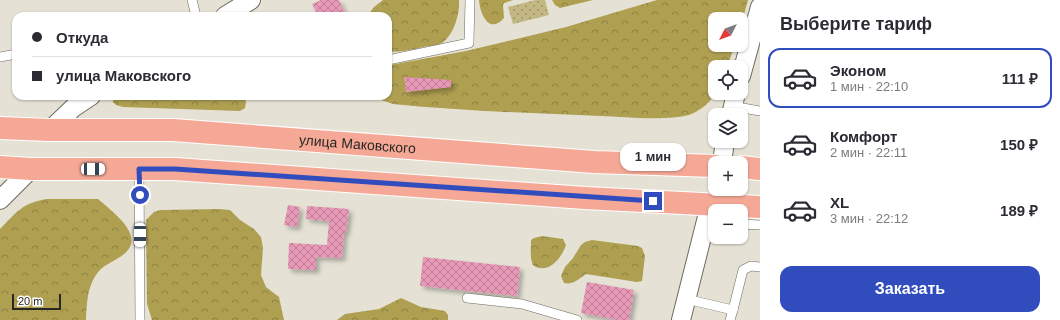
<!DOCTYPE html>
<html lang="ru">
<meta charset="utf-8">
<style>
body{margin:0;font-family:Arial,sans-serif;background:#f2f2f3;color:#2b2b33;height:100vh;display:flex;flex-direction:column;font-size:15px;white-space:nowrap}
*{box-sizing:border-box;margin:0}
p{font-size:13px;color:#7c7c81}
.icon{flex:none;width:22px;height:22px;fill:none;stroke:currentColor;stroke-width:2;stroke-linecap:round;stroke-linejoin:round}
.map{position:relative;flex:1;overflow:hidden}
.panel{display:flex;flex-direction:column;background:#fff;width:300px}
.panel>*{flex:none}
.banner{position:absolute;left:12px;top:12px;width:380px;height:88px;border-radius:12px;box-shadow:0 1px 3px #0004;display:grid;align-content:center;height:88px;padding:0 20px;background:#fff}
.needle{width:26px;rotate:228deg}
.buttons{position:absolute;left:708px;top:12px;display:grid;gap:8px}
.buttons a{display:grid;place-items:center;width:40px;height:40px;border-radius:8px;background:#fff;box-shadow:0 1px 3px #0004;font-size:20px}
.scale{position:absolute;left:12px;bottom:10px;width:49px;box-sizing:border-box;padding-left:4px;border:2px solid #282722;border-top:0;font-size:11px;line-height:14px;white-space:nowrap;color:#282722;-webkit-text-stroke:3px #fff;paint-order:stroke}
.end{position:absolute;width:18px;height:18px;margin:-9px;border:5px solid #304cbd;background:#fff;box-shadow:0 0 0 2px #fff}
.from{border-radius:50%}
.bubble{position:absolute;height:28px;border-radius:12px;background:#fff;box-shadow:0 1px 3px #0004;font-size:13px;font-weight:800;line-height:28px;text-align:center}
.car{position:absolute;width:12px;height:24px;margin:-12px -6px;border-radius:5px;box-shadow:0 0 3px 1px #0007;background:linear-gradient(#fff 24%,#345 0 40%,#fff 0 76%,#345 0 86%,#fff 0)}
.banner b{display:flex;align-items:center;gap:14px;height:38px;font-size:15px}
.banner b+b{border-top:1px solid #e1e1e2}
.banner i{width:10px;height:10px;background:#2b2b33}
ul{padding:0;list-style:none}
li{display:flex;align-items:center;gap:12px;height:60px;margin:0 8px 6px;padding:0 12px;border:2px solid transparent;border-radius:12px}
li div{flex:1}
li b{display:block;font-size:15px}
li em{font-style:normal;font-weight:800}
li.on{border-color:#304cbd}
li>.icon{width:36px;height:36px;stroke-width:1.5}
h2{padding:0 20px;font-size:18px;line-height:48px}
.action{display:flex;gap:8px;margin-top:auto;padding:8px 20px}
.action a{flex:1;height:46px;border-radius:12px;background:#304cbd;color:#fff;font-size:16px;font-weight:800;line-height:46px;text-align:center}
main{display:flex;flex:1;min-height:0}
.map>svg:first-child{display:block}
</style>
<main>
<div class="map">
<svg width="760" height="320" viewBox="0 0 760 320">
<defs>
<pattern id="forest-crowns" width="20" height="18" patternUnits="userSpaceOnUse"><rect width="20" height="18" fill="#af9f51"/><path d="M2 6a3 3 0 1 1 6 0M12 15a3 3 0 1 1 6 0" fill="none" stroke="#8e8243"/></pattern>
<pattern id="park-dots" width="8" height="8" patternUnits="userSpaceOnUse"><rect width="8" height="8" fill="#c3b883"/><path d="M2 2h.1M6 6h.1" fill="none" stroke="#9e966b" stroke-width="1.8" stroke-linecap="round"/></pattern>
<pattern id="building-cross-hatch" width="8" height="8" patternUnits="userSpaceOnUse"><rect width="8" height="8" fill="#e799b7"/><path d="M0 0l8 8M0 8l8-8" fill="none" stroke="#bb7d94"/></pattern>
<filter id="shadow"><feDropShadow dx="3.5" dy="3.5" stdDeviation="2" flood-color="#0004"/></filter>
</defs>
<rect width="100%" height="100%" fill="#e5e2d5"/>
<!-- forest -->
<g fill="url(#forest-crowns)">
<path d="M383,0H459C460,13 454,37 440,44C437,46 432,46 428,46C415,49 402,52 388,52V16H367L374,7Z"/>
<path d="M479,0H513L504,3L503,5L504,18C489,35 480,14 479,0Z"/>
<polygon points="552,0 593,0 560,8 555,5"/>
<path d="M657,0H748L741,25V19H715V45H735L727,67H715C715,75 716,83 715,91C714,101 698,112 689,115C667,121 625,117 601,116C532,113 462,111 393,104L378,99L376,96H388V66L390,65L466,51L566,27Z"/>
<polygon points="113,96 244,96 246,102 245,108 240,111 123,107 116,105 113,102"/>
<path d="M47,199H98C111,211 147,235 124,254C117,260 105,264 99,271C87,285 87,303 86,320H0V229C17,212 22,203 47,199Z"/>
<polygon points="220,209 230,210 240,220 254,229 261,237 263,248 261,275 266,287 279,297 284,320 152,320 147,304 146,220 154,212 160,210"/>
<path d="M542,236L563,239L566,245C562,257 550,273 536,267C534,266 532,265 532,262C530,258 531,245 531,240L534,238Z"/>
<path d="M592,240L638,246L642,248L645,256L642,281L637,282L586,274C579,279 573,285 564,283L561,276L565,267L573,258L581,245L585,242Z"/>
<polygon points="401,298 421,307 445,311 448,315 448,320 337,320 345,314 379,309"/>
</g>
<!-- park -->
<polygon fill="url(#park-dots)" points="535,0 545,0 549,15 513,24 508,7"/>
<!-- building -->
<g fill="url(#building-cross-hatch)" filter="url(#shadow)">
<polygon points="321,0 339,0 346,16 318,16 312,4"/>
<polygon points="404,77 451,80 451,87 406,92"/>
<polygon points="288,205 300,207 297,227 284,225"/>
<polygon points="307,206 349,209 346,232 344,232 342,258 316,257 316,270 288,269 289,243 327,245 329,221 306,219"/>
<polygon points="423,257 520,267 517,296 420,286"/>
<polygon points="587,282 634,290 629,320 618,320 581,313"/>
</g>
<g fill="none" stroke-linecap="round" stroke-linejoin="round">
<defs>
<g id="lane">
<polyline points="192,0 196,16"/>
<polyline points="0,57 16,54"/>
<polyline points="388,60 469,43 470,0"/>
<polyline points="732,106 760,111"/>
<polyline points="139,169 140,320"/>
<polyline points="741,224 760,225"/>
<polyline points="467,298 522,304 577,320"/>
<polyline points="686,299 733,310 730,320"/>
<polyline points="733,310 743,270 751,266 760,267"/>
</g>
<g id="street">
<polyline points="225,16 251,0"/>
<polyline points="741,76 760,7"/>
<polyline points="731,115 736,93"/>
<polyline points="50,130 73,108 91,96"/>
<polyline points="722,163 725,141"/>
<polyline points="0,200 31,169"/>
<polyline points="681,320 710,205"/>
</g>
<g id="highway">
<path id="s1" d="M0,128L50,130H173L594,162L715,166"/>
<polyline points="0,167 31,169 175,169 585,198 760,207"/>
<polyline points="741,167 760,169"/>
</g>
</defs>
<!-- lane casing -->
<use href="#lane" stroke="#6d6b5f" stroke-width="10"/>
<!-- street casing -->
<use href="#street" stroke="#6d6b5f" stroke-width="20"/>
<!-- highway casing -->
<use href="#highway" stroke="#fff" stroke-width="24"/>
<!-- lane -->
<use href="#lane" stroke="#fff" stroke-width="9"/>
<!-- street -->
<use href="#street" stroke="#fff" stroke-width="18"/>
<!-- highway -->
<use href="#highway" stroke="#f5a896" stroke-width="22"/>
</g>
<g fill="none" stroke-linecap="round" stroke-linejoin="round">
<!-- route -->
<polyline stroke="#304cbd" stroke-width="5" points="140,195 139,169 175,169 653,201"/>
</g>
<g text-anchor="middle" stroke-width="3" stroke-linejoin="round" paint-order="stroke">
<!-- street labels -->
<g font-size="14" fill="#282722" stroke="#fff">
<text dy="5" stroke="none"><textPath href="#s1" startOffset="358">улица Маковского</textPath></text>
</g>
</g>
</svg>
<div class="buttons">
<a><svg class="needle" viewBox="-14 -14 28 28"><path d="M0-13l5 13h-10z" fill="#e53935"/><path d="M0 13l5-13h-10z" fill="#7c7c81"/></svg></a>
<a><svg class="icon" aria-label="locate" viewBox="0 0 24 24"><circle cx="12" cy="12" r="6"/><path d="M12 2v4M12 18v4M2 12h4M18 12h4"/></svg></a>
<a><svg class="icon" aria-label="layers" viewBox="0 0 24 24"><path d="M12 4l9 5-9 5-9-5zM3 14l9 5 9-5"/></svg></a>
<a>+</a>
<a>−</a>
</div>
<div class="scale">20 m</div>
<i class="end from" style="left:140px;top:195px"></i>
<i class="end" style="left:653px;top:201px"></i>
<div class="bubble" style="left:620px;top:143px;width:66px">1 мин</div>
<i class="car" style="left:93px;top:169px;rotate:90deg"></i>
<i class="car" style="left:140px;top:235px;rotate:180deg"></i>
<div class="banner">
<b><i class="from"></i>Откуда</b>
<b><i></i>улица Маковского</b>
</div>
</div>
<section class="panel">
<h2>Выберите тариф</h2>
<ul>
<li class="on"><svg class="icon" aria-label="car" viewBox="0 0 24 24"><path d="M5 17H2v-5l4-1 3-4h7l3 4 3 1v5h-3M9 17h6M6 11h13"/><circle cx="7" cy="17" r="2"/><circle cx="17" cy="17" r="2"/></svg><div><b>Эконом</b><p>1 мин · 22:10</p></div><em>111 ₽</em></li>
<li><svg class="icon" aria-label="car" viewBox="0 0 24 24"><path d="M5 17H2v-5l4-1 3-4h7l3 4 3 1v5h-3M9 17h6M6 11h13"/><circle cx="7" cy="17" r="2"/><circle cx="17" cy="17" r="2"/></svg><div><b>Комфорт</b><p>2 мин · 22:11</p></div><em>150 ₽</em></li>
<li><svg class="icon" aria-label="car" viewBox="0 0 24 24"><path d="M5 17H2v-5l4-1 3-4h7l3 4 3 1v5h-3M9 17h6M6 11h13"/><circle cx="7" cy="17" r="2"/><circle cx="17" cy="17" r="2"/></svg><div><b>XL</b><p>3 мин · 22:12</p></div><em>189 ₽</em></li>
</ul>
<div class="action"><a>Заказать</a></div>
</section>
</main>
